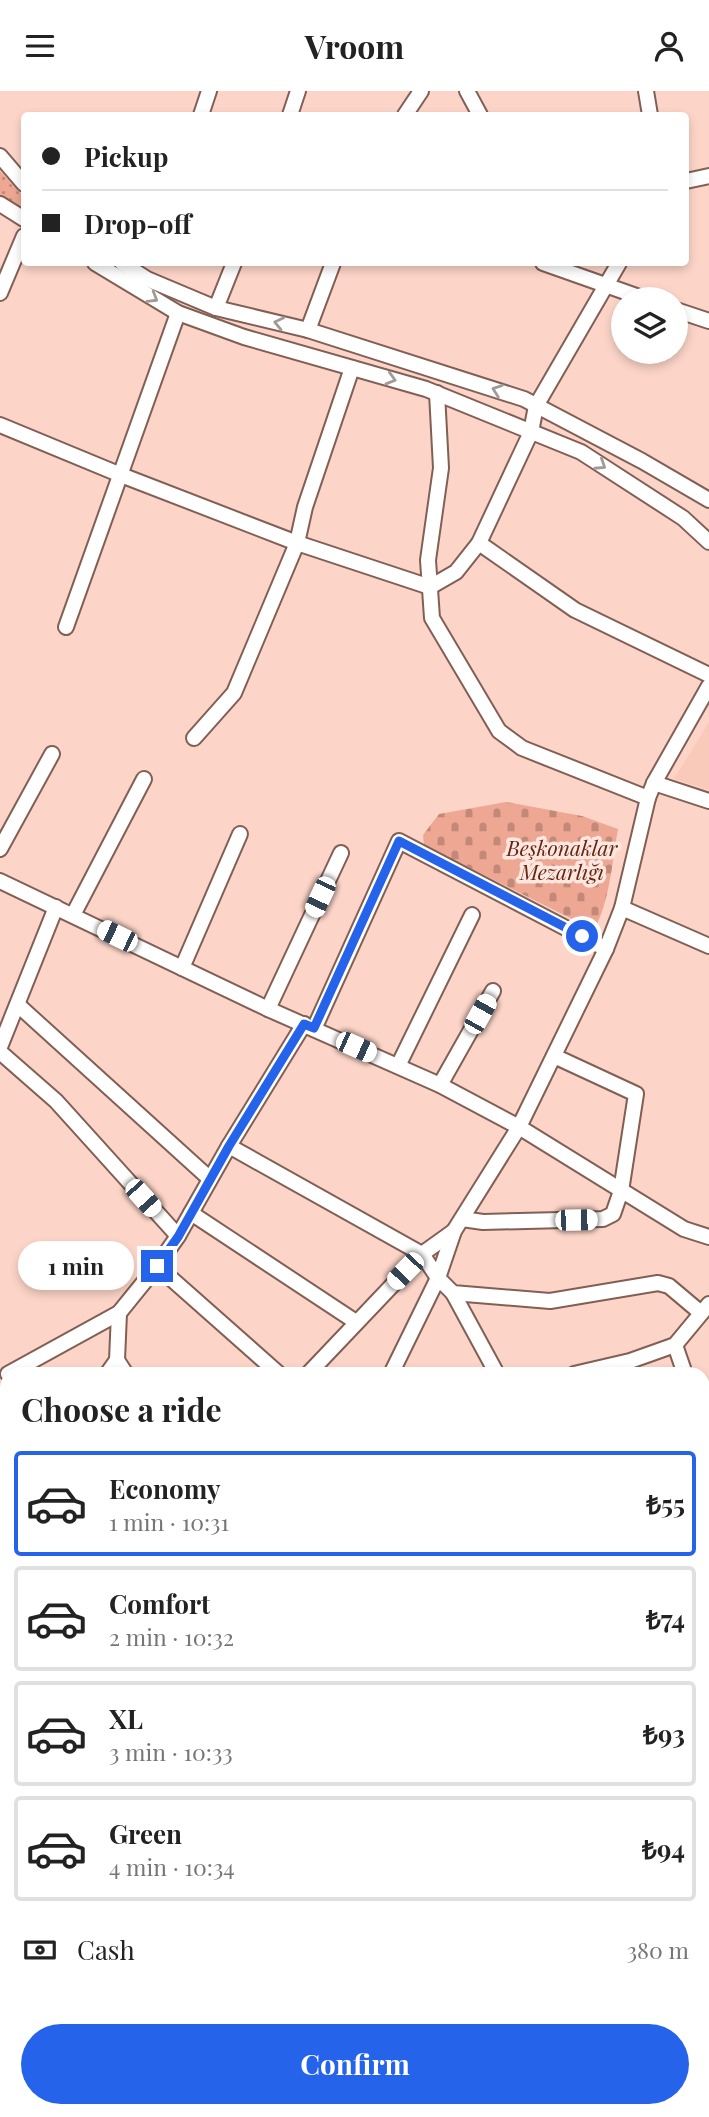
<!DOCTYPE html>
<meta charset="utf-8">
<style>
body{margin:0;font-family:"Playfair Display",serif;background:#f6f6f6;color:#222;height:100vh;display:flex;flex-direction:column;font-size:26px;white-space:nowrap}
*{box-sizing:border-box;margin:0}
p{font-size:23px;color:#767676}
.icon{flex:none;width:38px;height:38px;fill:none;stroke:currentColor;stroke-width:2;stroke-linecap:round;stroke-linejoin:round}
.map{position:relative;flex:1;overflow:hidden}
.details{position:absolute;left:0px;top:1276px;width:710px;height:751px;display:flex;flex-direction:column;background:#fff;border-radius:21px 21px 0 0;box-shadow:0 4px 10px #0003}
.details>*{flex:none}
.banner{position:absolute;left:21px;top:21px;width:668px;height:154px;border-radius:7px;box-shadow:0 4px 10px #0003;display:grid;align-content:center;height:154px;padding:0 21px;background:#fff}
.tools{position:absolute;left:611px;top:196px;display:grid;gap:14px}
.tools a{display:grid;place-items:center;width:77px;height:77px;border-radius:50%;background:#fff;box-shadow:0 4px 10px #0003;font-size:35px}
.end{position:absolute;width:32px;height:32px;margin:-16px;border:9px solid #2563eb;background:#fff;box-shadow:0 0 0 4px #fff}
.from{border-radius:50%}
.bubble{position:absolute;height:49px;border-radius:24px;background:#fff;box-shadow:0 4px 10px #0003;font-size:23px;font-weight:700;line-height:49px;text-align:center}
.car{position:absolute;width:21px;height:42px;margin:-21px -10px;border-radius:9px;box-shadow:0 0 5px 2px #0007;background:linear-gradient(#fff 24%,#345 0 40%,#fff 0 76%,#345 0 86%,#fff 0)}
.banner b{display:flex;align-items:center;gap:24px;height:66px;font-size:26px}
.banner b+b{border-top:2px solid #e0e0e0}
.banner i{width:18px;height:18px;background:#222}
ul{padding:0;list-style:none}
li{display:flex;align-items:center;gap:21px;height:105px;margin:0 14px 10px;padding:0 7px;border:4px solid #e0e0e0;border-radius:7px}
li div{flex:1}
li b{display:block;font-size:26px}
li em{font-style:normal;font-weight:700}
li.active{border-color:#2563eb}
li>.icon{width:63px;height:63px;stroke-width:1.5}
h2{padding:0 21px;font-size:32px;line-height:84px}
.pay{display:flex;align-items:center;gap:18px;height:77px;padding:0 21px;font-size:26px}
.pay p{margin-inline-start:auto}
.primary-button{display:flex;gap:14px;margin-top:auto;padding:14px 21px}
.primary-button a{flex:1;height:80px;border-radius:42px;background:#2563eb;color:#fff;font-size:28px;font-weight:700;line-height:80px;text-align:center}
header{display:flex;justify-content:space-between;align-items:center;height:91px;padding:0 21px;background:#fff;font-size:32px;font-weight:700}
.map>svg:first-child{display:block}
</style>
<header><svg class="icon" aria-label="menu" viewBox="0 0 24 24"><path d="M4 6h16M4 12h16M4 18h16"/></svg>Vroom<svg class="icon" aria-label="person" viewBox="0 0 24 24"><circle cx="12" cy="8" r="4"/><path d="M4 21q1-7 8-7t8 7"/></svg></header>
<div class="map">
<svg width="709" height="2026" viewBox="0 0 709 2026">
<defs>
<pattern id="grass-dots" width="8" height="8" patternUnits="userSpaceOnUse" patternTransform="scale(1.75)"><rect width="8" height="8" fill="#eda792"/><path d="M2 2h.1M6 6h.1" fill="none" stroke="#c28978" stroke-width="1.8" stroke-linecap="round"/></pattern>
<pattern id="cemetery-stones" width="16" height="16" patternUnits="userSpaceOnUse" patternTransform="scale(1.75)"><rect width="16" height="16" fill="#eda792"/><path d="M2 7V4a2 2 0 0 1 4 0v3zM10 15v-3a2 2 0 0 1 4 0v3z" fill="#c28978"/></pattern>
</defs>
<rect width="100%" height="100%" fill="#fdd5c8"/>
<!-- built -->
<polygon fill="#f9c9ba" points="709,631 709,699 674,688"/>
<!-- grass -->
<polygon fill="url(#grass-dots)" points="0,80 24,106 24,121 0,106"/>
<!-- cemetery -->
<path fill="url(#cemetery-stones)" d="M506,711L582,725L618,738C612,771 610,810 594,839L424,754L423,744L439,723Z"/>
<!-- park -->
<polygon fill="#eda792" points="0,1941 7,1947 7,1974 0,1983"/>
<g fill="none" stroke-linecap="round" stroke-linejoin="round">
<defs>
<g id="minor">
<polyline points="467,0 480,24"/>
<polyline points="646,0 650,24"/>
<polyline points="201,24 209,0"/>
<polyline points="290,24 298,0"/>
<polyline points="405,24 421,0"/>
<polyline points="0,65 24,93"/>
<polyline points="686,90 709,85"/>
<polyline points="0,113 24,128"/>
<polyline points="95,172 178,222 244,246 426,298 581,361 683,427 709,451"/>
<polyline points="122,172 147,188 216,217 308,239 524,308 642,370 709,409"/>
<polyline points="543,172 645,208"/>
<polyline points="0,202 24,145"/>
<polyline points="216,217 234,172"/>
<polyline points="676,219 709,230"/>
<polyline points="308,239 333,172"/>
<polyline points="437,302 441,377 428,469 432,527 499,640 522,657 648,707"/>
<polyline points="0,334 121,384 297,452 430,496 456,481 479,452 531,341 536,315 619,172"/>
<polyline points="479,452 575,519 709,584"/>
<polyline points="66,536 178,222"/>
<polyline points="194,647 234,602 297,452 305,416 352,277"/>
<polyline points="654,692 709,710"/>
<polyline points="0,758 52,663"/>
<polyline points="0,790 268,918 440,994 519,1036 684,1138 709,1146"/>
<polyline points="622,817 709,855"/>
<polyline points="73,824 144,688"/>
<polyline points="182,877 240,743"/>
<polyline points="18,914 210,1088"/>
<polyline points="268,918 341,762"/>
<polyline points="314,938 399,750 606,858"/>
<polyline points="0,956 56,816"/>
<polyline points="0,961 56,1010 178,1145"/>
<polyline points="398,975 472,824"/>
<polyline points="440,994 493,900"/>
<polyline points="229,1055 422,1163 438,1187 453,1202 550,1210 658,1192 669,1195 701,1222"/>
<polyline points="191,1122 356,1231"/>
<polyline points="462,1128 483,1131 603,1128 613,1123 621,1100 636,1003 554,965"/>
<polyline points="157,1175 279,1283"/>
<polyline points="453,1202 497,1283"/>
<polyline points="675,1254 685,1283"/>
<polyline points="117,1269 126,1283"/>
<polyline points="8,1283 119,1222 157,1175 178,1145 229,1055 304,933"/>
<polyline points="107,1283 117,1269 119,1222"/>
<polyline points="308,1283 422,1163 454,1140"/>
<polyline points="391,1283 438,1187 454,1140 519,1036 606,858 622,817 648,707 654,692 709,595"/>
<polyline points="574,1283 630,1270 675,1254 709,1213"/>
<polyline points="704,1342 709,1356"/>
<polyline points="0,1418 7,1411"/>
<polyline points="704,1543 709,1537"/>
<polyline points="0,1549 7,1544"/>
<polyline points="704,1569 709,1577"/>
<polyline points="0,1572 7,1571"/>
<polyline points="0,1715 7,1716"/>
<polyline points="704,1785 709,1782"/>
<polyline points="0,1897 7,1902"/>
<polyline points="0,1926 7,1931"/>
<polyline points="0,1998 7,1990"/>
<polyline points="135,2020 144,2026"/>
<polyline points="176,2020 186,2026"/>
</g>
<g id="major">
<polyline points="704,1664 709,1658"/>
<polyline points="704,1695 709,1689"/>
<polyline points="372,2026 378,2020"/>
<polyline points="401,2026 407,2020"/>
</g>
</defs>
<!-- minor casing -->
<use href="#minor" stroke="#825f54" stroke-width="18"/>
<!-- major casing -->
<use href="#major" stroke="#825f54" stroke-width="23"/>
<!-- minor -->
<use href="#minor" stroke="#fff" stroke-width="14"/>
<!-- major -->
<use href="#major" stroke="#fff" stroke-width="19"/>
</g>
<!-- one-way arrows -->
<defs><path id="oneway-chevron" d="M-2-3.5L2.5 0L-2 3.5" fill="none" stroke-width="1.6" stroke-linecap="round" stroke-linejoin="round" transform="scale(1.75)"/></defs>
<g stroke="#a29a97">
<use href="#oneway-chevron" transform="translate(153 207) rotate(31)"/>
<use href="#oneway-chevron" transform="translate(279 232) rotate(-167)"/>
<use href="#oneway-chevron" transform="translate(391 288) rotate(16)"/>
<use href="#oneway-chevron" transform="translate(497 299) rotate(-161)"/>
<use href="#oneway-chevron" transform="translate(601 374) rotate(33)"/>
</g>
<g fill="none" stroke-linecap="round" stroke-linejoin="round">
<!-- route -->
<polyline stroke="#2563eb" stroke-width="9" points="157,1175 178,1146 229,1055 304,933 314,937 399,750 582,845"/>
</g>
<g text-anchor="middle" stroke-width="7" stroke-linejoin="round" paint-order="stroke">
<!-- park labels -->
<g font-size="21" font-style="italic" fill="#642715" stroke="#ffe6df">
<text x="562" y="765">Beşkonaklar<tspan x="562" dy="24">Mezarlığı</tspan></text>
</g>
</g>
</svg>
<div class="tools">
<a><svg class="icon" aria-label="layers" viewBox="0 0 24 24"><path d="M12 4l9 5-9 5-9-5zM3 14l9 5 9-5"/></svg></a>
</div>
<i class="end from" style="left:582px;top:845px"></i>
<i class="end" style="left:157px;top:1175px"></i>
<div class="bubble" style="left:18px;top:1150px;width:116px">1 min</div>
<i class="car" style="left:320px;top:806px;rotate:205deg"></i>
<i class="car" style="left:117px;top:845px;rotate:296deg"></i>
<i class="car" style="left:480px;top:923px;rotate:29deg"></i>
<i class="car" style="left:356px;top:956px;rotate:114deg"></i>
<i class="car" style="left:143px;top:1107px;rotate:138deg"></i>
<i class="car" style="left:576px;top:1129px;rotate:89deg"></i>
<i class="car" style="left:405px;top:1180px;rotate:224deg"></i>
<div class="banner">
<b><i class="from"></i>Pickup</b>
<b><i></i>Drop-off</b>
</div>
<section class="details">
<h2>Choose a ride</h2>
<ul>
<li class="active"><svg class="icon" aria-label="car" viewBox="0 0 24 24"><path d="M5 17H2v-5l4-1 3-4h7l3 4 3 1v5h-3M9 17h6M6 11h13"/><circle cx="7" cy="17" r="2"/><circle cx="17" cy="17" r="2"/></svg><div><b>Economy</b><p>1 min · 10:31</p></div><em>₺55</em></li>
<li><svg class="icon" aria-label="car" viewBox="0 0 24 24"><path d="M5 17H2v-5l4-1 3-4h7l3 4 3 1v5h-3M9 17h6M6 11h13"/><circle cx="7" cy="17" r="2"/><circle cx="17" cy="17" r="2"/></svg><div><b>Comfort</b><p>2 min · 10:32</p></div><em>₺74</em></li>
<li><svg class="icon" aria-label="car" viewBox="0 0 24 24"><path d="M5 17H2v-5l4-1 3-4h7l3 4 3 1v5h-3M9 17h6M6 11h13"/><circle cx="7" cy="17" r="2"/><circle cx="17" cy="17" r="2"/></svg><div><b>XL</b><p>3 min · 10:33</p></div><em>₺93</em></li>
<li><svg class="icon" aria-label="car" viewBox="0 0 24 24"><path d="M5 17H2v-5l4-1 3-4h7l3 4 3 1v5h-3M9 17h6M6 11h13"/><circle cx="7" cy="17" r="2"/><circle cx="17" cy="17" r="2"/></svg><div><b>Green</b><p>4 min · 10:34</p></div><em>₺94</em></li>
</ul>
<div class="pay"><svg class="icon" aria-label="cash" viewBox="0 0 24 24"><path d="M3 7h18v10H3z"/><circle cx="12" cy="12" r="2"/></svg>Cash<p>380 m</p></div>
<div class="primary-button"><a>Confirm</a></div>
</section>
</div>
